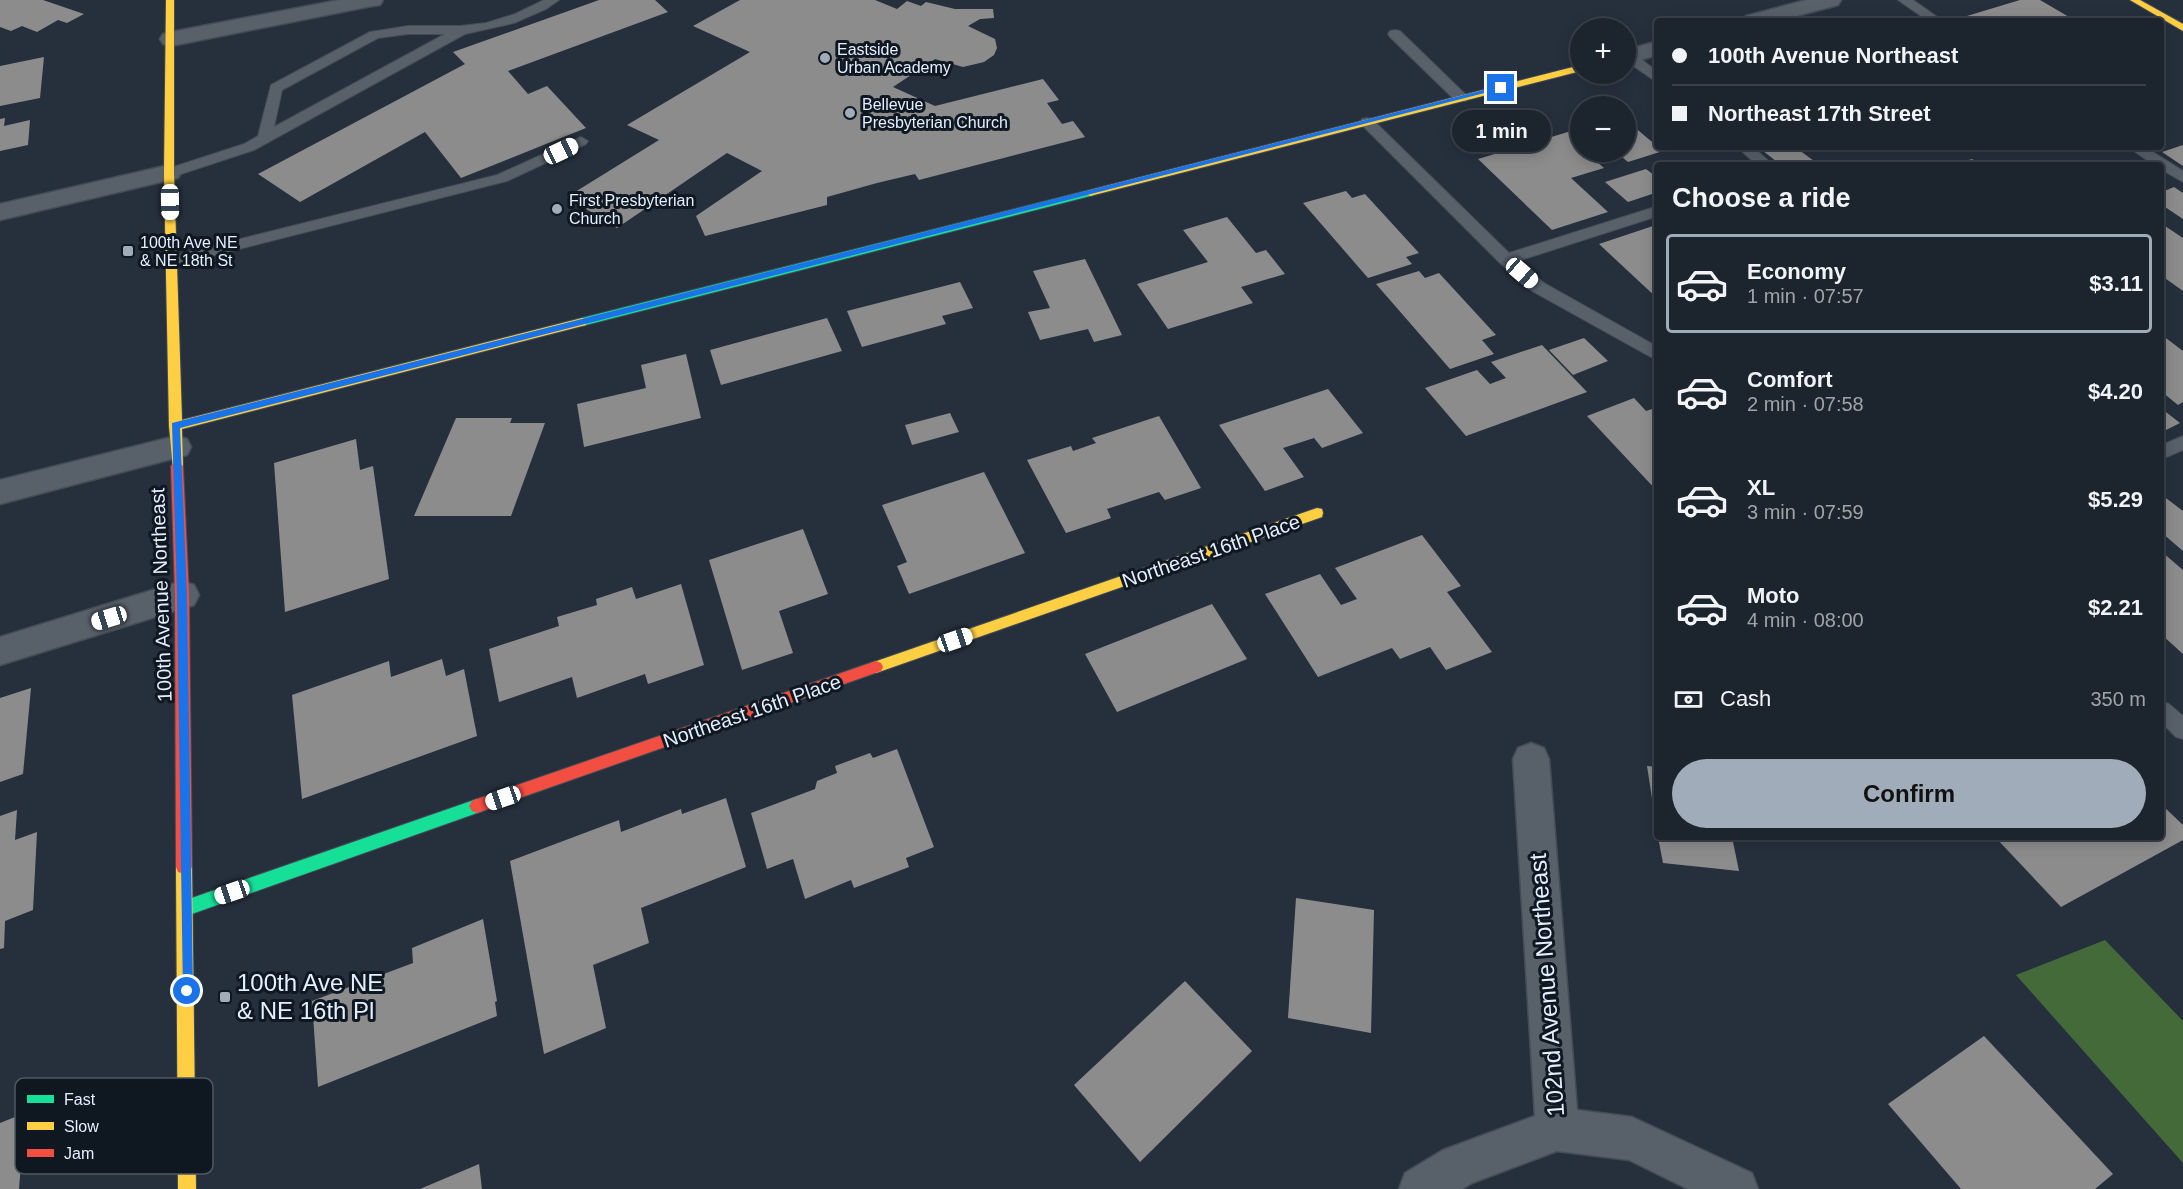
<!DOCTYPE html>
<meta charset="utf-8">
<style>
body{margin:0;font-family:Helvetica,sans-serif;background:#29303a;color:#f1f3f6;height:100vh;display:flex;flex-direction:column;font-size:22px;white-space:nowrap}
*{box-sizing:border-box;margin:0}
p{font-size:20px;color:#a0a4aa}
.icon{flex:none;width:33px;height:33px;fill:none;stroke:currentColor;stroke-width:2;stroke-linecap:round;stroke-linejoin:round}
.map{position:relative;flex:1;overflow:hidden}
.sheet{position:absolute;left:1654px;top:162px;width:510px;height:678px;display:flex;flex-direction:column;background:#1c242e;border-radius:6px;box-shadow:0 3px 15px #0003,0 0 0 2px #3a414a}
.sheet>*{flex:none}
.banner{position:absolute;left:1654px;top:18px;width:510px;height:132px;border-radius:6px;box-shadow:0 3px 15px #0003,0 0 0 2px #3a414a;display:grid;align-content:center;height:132px;padding:0 18px;background:#1c242e}
.fabs{position:absolute;left:1570px;top:18px;display:grid;gap:12px}
.fabs a{display:grid;place-items:center;width:66px;height:66px;border-radius:50%;background:#1c242e;box-shadow:0 3px 15px #0003,0 0 0 2px #3a414a;font-size:30px}
.end{position:absolute;width:27px;height:27px;margin:-14px;border:8px solid #1a73e8;background:#fff;box-shadow:0 0 0 3px #fff}
.from{border-radius:50%}
.bubble{position:absolute;height:42px;border-radius:21px;background:#1c242e;box-shadow:0 3px 15px #0003,0 0 0 2px #3a414a;font-size:20px;font-weight:700;line-height:42px;text-align:center}
.car{position:absolute;width:18px;height:36px;margin:-18px -9px;border-radius:8px;box-shadow:0 0 4px 2px #0007;background:linear-gradient(#fff 24%,#345 0 40%,#fff 0 76%,#345 0 86%,#fff 0)}
.banner b{display:flex;align-items:center;gap:21px;height:57px;font-size:22px}
.banner b+b{border-top:2px solid #3a414a}
.banner i{width:15px;height:15px;background:#f1f3f6}
ul{padding:0;list-style:none}
li{display:flex;align-items:center;gap:18px;height:99px;margin:0 12px 9px;padding:0 6px;border:3px solid transparent;border-radius:6px}
li div{flex:1}
li b{display:block;font-size:22px}
li em{font-style:normal;font-weight:700}
li.current{border-color:#a1acba}
li>.icon{width:54px;height:54px;stroke-width:1.5}
h2{padding:0 18px;font-size:27px;line-height:72px}
.pay{display:flex;align-items:center;gap:15px;height:66px;padding:0 18px;font-size:22px}
.pay p{margin-inline-start:auto}
.button{display:flex;gap:12px;margin-top:auto;padding:12px 18px}
.button a{flex:1;height:69px;border-radius:36px;background:#a1acba;color:#111;font-size:24px;font-weight:700;line-height:69px;text-align:center}
.map>svg:first-child{display:block}
</style>
<div class="map">
<svg width="2183" height="1189" viewBox="0 0 2183 1189">
<rect width="100%" height="100%" fill="#26303d"/>
<!-- forest -->
<polygon fill="#456a3a" points="2105,940 2183,1021 2183,1163 2016,975"/>
<!-- building -->
<g fill="#8d8c8d">
<polygon points="0,0 43,0 84,14 67,23 58,20 37,32 22,26 11,31 0,27"/>
<polygon points="599,0 655,0 668,12 508,71 528,94 547,86 586,128 461,178 425,132 300,202 258,174 465,64 453,52"/>
<polygon points="740,0 875,0 897,9 907,1 921,6 926,2 955,9 993,9 994,18 980,19 968,26 995,39 997,48 994,55 984,62 963,67 935,59 893,87 935,106 1043,79 1059,100 1047,103 1062,124 1073,121 1085,137 919,180 915,174 877,183 827,197 827,205 705,236 696,216 762,171 727,153 617,228 567,197 659,140 627,125 750,52 693,26"/>
<polygon points="2020,0 2040,0 2076,21 1960,21 1957,19"/>
<polygon points="44,57 40,98 0,106 0,66"/>
<polygon points="5,118 4,126 30,120 28,145 0,151 0,119"/>
<polygon points="1626,120 1658,147 1663,151 1628,162 1616,152 1626,152"/>
<polygon points="1581,128 1581,152 1597,152 1589,155 1604,168 1571,178 1608,212 1552,230 1478,159"/>
<polygon points="2183,145 2183,166 2162,152"/>
<polygon points="1758,147 1795,147 1814,161 1803,165 1781,165"/>
<polygon points="1972,159 1981,165 1954,165"/>
<polygon points="1646,169 1658,178 1658,192 1628,202 1605,182"/>
<polygon points="2174,187 2183,193 2183,219 2162,205 2162,192"/>
<polygon points="1346,191 1352,198 1365,194 1419,253 1406,257 1412,264 1368,278 1303,203"/>
<polygon points="1227,217 1256,253 1266,250 1285,274 1241,287 1253,303 1168,329 1137,284 1208,262 1183,230"/>
<polygon points="2162,224 2183,238 2183,291 2162,276"/>
<polygon points="1653,226 1658,230 1658,299 1599,244"/>
<polygon points="1085,259 1122,335 1094,342 1088,329 1040,340 1028,312 1050,308 1033,271"/>
<polygon points="1419,271 1425,278 1439,273 1496,335 1482,340 1494,354 1450,369 1376,284"/>
<polygon points="960,282 973,308 942,316 946,324 862,347 847,311"/>
<polygon points="827,318 842,351 721,385 710,350"/>
<polygon points="2162,335 2183,351 2183,402 2178,405 2162,392"/>
<polygon points="1584,338 1608,361 1573,375 1549,350"/>
<polygon points="1542,345 1587,392 1466,436 1425,388 1477,370 1490,384 1506,378 1491,362"/>
<polygon points="686,354 701,418 584,447 577,404 646,388 641,365"/>
<polygon points="1328,389 1363,433 1322,448 1314,438 1283,448 1304,477 1265,491 1219,425"/>
<polygon points="1634,398 1646,411 1658,407 1658,492 1587,416"/>
<polygon points="2162,409 2180,423 2162,432"/>
<polygon points="950,413 959,432 912,445 905,425"/>
<polygon points="1159,416 1201,488 1165,500 1159,492 1107,509 1111,518 1066,533 1027,460 1071,446 1073,451 1096,443 1092,438"/>
<polygon points="456,418 512,418 510,423 545,423 511,516 414,516"/>
<polygon points="356,439 360,470 373,466 389,579 285,612 274,463"/>
<polygon points="984,472 1025,553 909,594 897,566 907,562 882,505"/>
<polygon points="2162,495 2183,511 2183,551 2162,533"/>
<polygon points="803,529 828,594 779,611 793,653 742,670 709,560"/>
<polygon points="1422,535 1461,586 1447,592 1492,652 1446,670 1430,647 1400,659 1392,648 1318,677 1265,594 1320,574 1341,605 1357,599 1335,568"/>
<polygon points="2162,552 2183,570 2183,654 2162,635"/>
<polygon points="681,584 704,665 648,684 645,674 577,698 572,677 499,702 489,649 559,626 557,617 597,605 596,599 632,587 636,599"/>
<polygon points="1212,604 1247,659 1117,712 1085,654"/>
<polygon points="442,659 446,676 464,669 477,736 302,799 292,695 389,661 391,677"/>
<polygon points="31,688 23,774 0,782 0,698"/>
<polygon points="897,749 934,847 906,858 909,867 854,888 851,880 805,899 793,859 767,869 751,813 815,789 817,781 837,773 835,766 870,753 873,758"/>
<polygon points="1647,766 1658,767 1658,823 1656,824"/>
<polygon points="726,798 746,867 641,908 649,943 593,965 606,1028 544,1054 510,861 619,820 621,832 681,809 682,814"/>
<polygon points="2162,805 2183,825 2183,840 2061,907 1995,837 2162,837"/>
<polygon points="17,810 15,840 37,832 33,910 5,921 4,948 0,949 0,816"/>
<polygon points="1658,837 1732,837 1739,871 1663,863"/>
<polygon points="1296,898 1374,910 1371,1033 1288,1018"/>
<polygon points="483,919 497,1001 495,1002 497,1016 318,1087 312,1001 413,963 412,948"/>
<polygon points="1185,981 1252,1051 1140,1162 1074,1085"/>
<polygon points="1984,1036 2113,1174 2095,1189 1961,1189 1888,1104"/>
<polygon points="25,1113 19,1189 0,1189 0,1123"/>
<polygon points="479,1164 482,1189 420,1189"/>
</g>
<g fill="none" stroke-linecap="round" stroke-linejoin="round">
<defs>
<g id="lane">
<path d="M544,0H559L546,9L514,23L465,34L254,150L169,178L162,173L164,170L244,144L258,136L271,85L370,32L408,26H460L486,23L515,14ZM408,34H445L274,127L282,90L378,38Z"/>
<polygon points="1898,0 1913,0 1943,21 1928,21"/>
<polygon points="1395,30 1400,31 1466,95 1468,98 1466,101 1456,101 1390,37 1388,34 1390,31"/>
<polygon points="1626,52 1633,53 1658,72 1658,83 1626,61"/>
<polygon points="1367,118 1372,119 1509,253 1658,206 1658,216 1518,261 1544,283 1658,347 1658,361 1532,291 1500,263 1362,125 1360,122 1362,119"/>
<polygon points="581,137 588,141 586,144 507,181 172,266 164,261 172,256 497,175"/>
<polygon points="1737,147 1753,147 1773,165 1757,165"/>
<polygon points="2128,147 2145,147 2183,171 2183,182 2162,170 2162,165 2154,165"/>
<polygon points="2183,436 2183,450 2162,459 2162,445"/>
<polygon points="2162,701 2169,704 2183,716 2183,739 2176,737 2162,723"/>
</g>
<g id="street">
<polygon points="339,0 383,0 380,5 372,6 171,46 163,44 160,39 163,34 171,32"/>
<polygon points="1806,0 1841,0 1838,5 1778,21 1743,21 1746,16"/>
<polygon points="1658,41 1658,55 1626,64 1626,50"/>
<polygon points="169,165 178,168 181,173 178,178 0,220 0,204"/>
<polygon points="176,436 187,439 191,447 187,455 0,504 0,480"/>
<polygon points="182,581 194,585 199,595 194,605 0,665 0,637"/>
<polygon points="1531,743 1544,748 1549,759 1577,1110 1632,1117 1752,1173 1758,1189 1688,1189 1629,1160 1557,1151 1472,1183 1462,1189 1399,1189 1405,1173 1443,1150 1535,1116 1513,759 1518,748"/>
</g>
<g id="fast">
<polygon points="1090,190 1095,193 1094,195 582,326 576,322 582,318"/>
<polygon points="477,799 482,801 485,806 482,811 477,813 186,916 180,913 178,908 180,903 186,900"/>
</g>
<g id="slow">
<polygon points="166,0 174,0 174,173 182,420 582,318 586,319 586,325 182,429 183,466 177,471 173,469 169,426 164,173"/>
<polygon points="2130,0 2140,0 2183,24 2183,31"/>
<polygon points="1581,65 1581,71 1090,196 1085,193 1090,190"/>
<polygon points="1317,508 1322,509 1323,513 1322,517 876,673 871,671 869,667 871,663"/>
<polygon points="184,860 190,862 192,867 196,1189 178,1189 176,867 178,862"/>
</g>
<g id="jam">
<polygon points="177,461 183,466 189,595 192,867 190,872 184,874 178,872 176,867 175,595 171,466"/>
<polygon points="876,661 881,663 883,667 881,671 477,813 472,811 469,806 472,801 477,799"/>
</g>
</defs>
<!-- lane casing -->
<use href="#lane" stroke="#434c57" stroke-width="2"/>
<!-- street casing -->
<use href="#street" stroke="#434c57" stroke-width="3"/>
<!-- fast casing -->
<use href="#fast" stroke="#434c57" stroke-width="2"/>
<!-- slow casing -->
<use href="#slow" stroke="#434c57" stroke-width="2"/>
<!-- jam casing -->
<use href="#jam" stroke="#434c57" stroke-width="2"/>
<!-- lane -->
<use href="#lane" fill="#58606a" fill-rule="evenodd"/>
<!-- street -->
<use href="#street" fill="#58606a" fill-rule="evenodd"/>
<!-- fast -->
<use href="#fast" fill="#16e098" fill-rule="evenodd"/>
<!-- slow -->
<use href="#slow" fill="#ffcf43" fill-rule="evenodd"/>
<!-- jam -->
<use href="#jam" fill="#f24e42" fill-rule="evenodd"/>
</g>
<!-- route -->
<polygon fill="#1a73e8" points="1499,86 1504,88 180,428 187,595 193,991 191,995 183,995 177,595 172,423"/>
<!-- markers -->
<g fill="#a1acba" stroke="#0f1721" stroke-width="2">
<circle cx="825" cy="58" r="6"/>
<circle cx="850" cy="113" r="6"/>
<circle cx="557" cy="209" r="6"/>
<rect x="122" y="245" width="12" height="12" rx="3"/>
<rect x="219" y="991" width="12" height="12" rx="3"/>
</g>
<g text-anchor="middle" stroke-width="6" stroke-linejoin="round" paint-order="stroke">
<!-- far-poi labels -->
<g font-size="16" fill="#e3eefe" stroke="#0f1721" text-anchor="start">
<text x="837" y="55">Eastside<tspan x="837" dy="18">Urban Academy</tspan></text>
<text x="862" y="110">Bellevue<tspan x="862" dy="18">Presbyterian Church</tspan></text>
<text x="569" y="206">First Presbyterian<tspan x="569" dy="18">Church</tspan></text>
<text x="140" y="248">100th Ave NE<tspan x="140" dy="18">&amp; NE 18th St</tspan></text>
</g>
<!-- street labels -->
<g font-size="20" fill="#e3eefe" stroke="#0f1721">
<text transform="translate(1211 551) rotate(-19)" y="7">Northeast 16th Place</text>
<text transform="translate(161 595) rotate(-92)" y="7">100th Avenue Northeast</text>
<text transform="translate(752 711) rotate(-19)" y="7">Northeast 16th Place</text>
</g>
<!-- near-poi labels -->
<g font-size="24" fill="#e3eefe" stroke="#0f1721" text-anchor="start">
<text x="237" y="991">100th Ave NE<tspan x="237" dy="28">&amp; NE 16th Pl</tspan></text>
</g>
<!-- near-street labels -->
<g font-size="24" fill="#e3eefe" stroke="#0f1721">
<text transform="translate(1547 985) rotate(-94)" y="8">102nd Avenue Northeast</text>
</g>
</g>
<!-- legend -->
<rect x="15" y="1078" width="198" height="96" rx="9" fill="#0f1721" stroke="#4f5863" stroke-width="1.5"/>
<rect x="27" y="1095" width="27" height="8" fill="#16e098"/>
<rect x="27" y="1122" width="27" height="8" fill="#ffcf43"/>
<rect x="27" y="1149" width="27" height="8" fill="#f24e42"/>
<g font-size="16" fill="#e3eefe">
<text x="64" y="1105">Fast</text>
<text x="64" y="1132">Slow</text>
<text x="64" y="1159">Jam</text>
</g>
</svg>
<div class="fabs">
<a>+</a>
<a>−</a>
</div>
<i class="end from" style="left:187px;top:991px"></i>
<i class="end" style="left:1501px;top:88px"></i>
<div class="bubble" style="left:1452px;top:110px;width:99px">1 min</div>
<i class="car" style="left:561px;top:151px;rotate:65deg"></i>
<i class="car" style="left:170px;top:202px;rotate:179deg"></i>
<i class="car" style="left:1522px;top:273px;rotate:131deg"></i>
<i class="car" style="left:109px;top:618px;rotate:253deg"></i>
<i class="car" style="left:955px;top:640px;rotate:71deg"></i>
<i class="car" style="left:503px;top:798px;rotate:251deg"></i>
<i class="car" style="left:232px;top:892px;rotate:251deg"></i>
<div class="banner">
<b><i class="from"></i>100th Avenue Northeast</b>
<b><i></i>Northeast 17th Street</b>
</div>
<section class="sheet">
<h2>Choose a ride</h2>
<ul>
<li class="current"><svg class="icon" aria-label="car" viewBox="0 0 24 24"><path d="M5 17H2v-5l4-1 3-4h7l3 4 3 1v5h-3M9 17h6M6 11h13"/><circle cx="7" cy="17" r="2"/><circle cx="17" cy="17" r="2"/></svg><div><b>Economy</b><p>1 min · 07:57</p></div><em>$3.11</em></li>
<li><svg class="icon" aria-label="car" viewBox="0 0 24 24"><path d="M5 17H2v-5l4-1 3-4h7l3 4 3 1v5h-3M9 17h6M6 11h13"/><circle cx="7" cy="17" r="2"/><circle cx="17" cy="17" r="2"/></svg><div><b>Comfort</b><p>2 min · 07:58</p></div><em>$4.20</em></li>
<li><svg class="icon" aria-label="car" viewBox="0 0 24 24"><path d="M5 17H2v-5l4-1 3-4h7l3 4 3 1v5h-3M9 17h6M6 11h13"/><circle cx="7" cy="17" r="2"/><circle cx="17" cy="17" r="2"/></svg><div><b>XL</b><p>3 min · 07:59</p></div><em>$5.29</em></li>
<li><svg class="icon" aria-label="car" viewBox="0 0 24 24"><path d="M5 17H2v-5l4-1 3-4h7l3 4 3 1v5h-3M9 17h6M6 11h13"/><circle cx="7" cy="17" r="2"/><circle cx="17" cy="17" r="2"/></svg><div><b>Moto</b><p>4 min · 08:00</p></div><em>$2.21</em></li>
</ul>
<div class="pay"><svg class="icon" aria-label="cash" viewBox="0 0 24 24"><path d="M3 7h18v10H3z"/><circle cx="12" cy="12" r="2"/></svg>Cash<p>350 m</p></div>
<div class="button"><a>Confirm</a></div>
</section>
</div>
